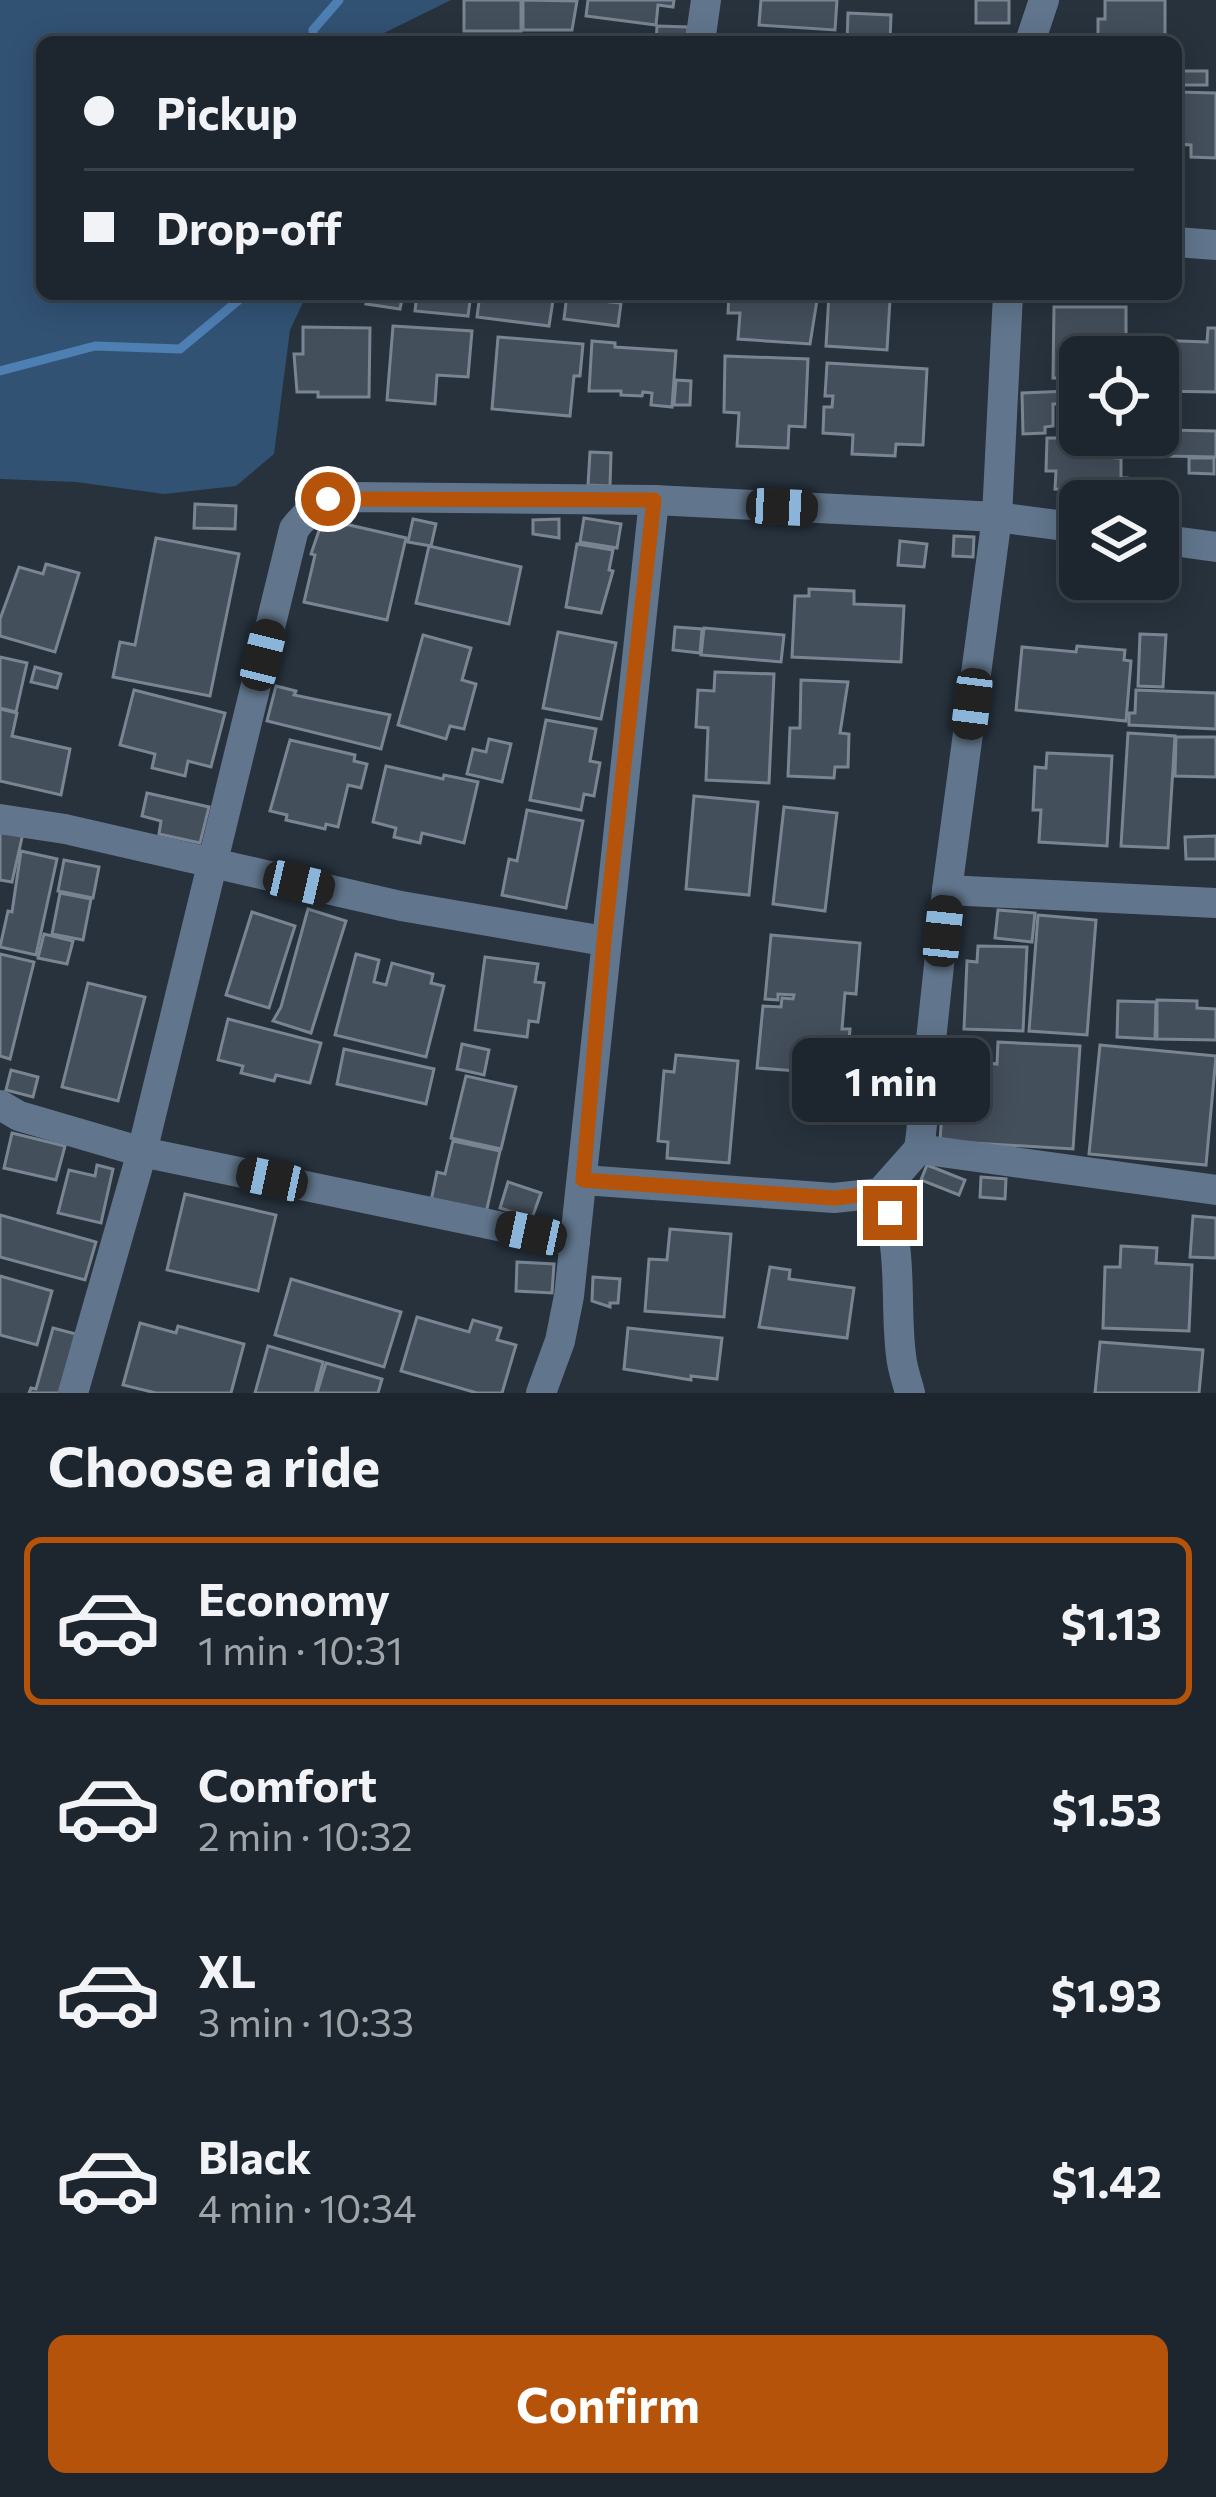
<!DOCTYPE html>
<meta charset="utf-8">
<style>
body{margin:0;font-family:Commissioner,sans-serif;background:#252e36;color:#f1f3f6;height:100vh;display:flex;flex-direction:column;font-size:45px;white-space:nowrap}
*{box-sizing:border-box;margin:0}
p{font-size:39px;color:#a0a5aa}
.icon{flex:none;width:66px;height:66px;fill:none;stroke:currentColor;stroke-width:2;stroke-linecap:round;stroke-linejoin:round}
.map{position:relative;height:1393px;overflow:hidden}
.side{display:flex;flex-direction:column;background:#1d262e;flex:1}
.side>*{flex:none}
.top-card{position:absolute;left:36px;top:36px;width:1146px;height:264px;border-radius:18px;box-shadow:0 6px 30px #0003,0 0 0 3px #3b434a;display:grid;align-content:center;height:264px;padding:0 48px;background:#1d262e}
.buttons{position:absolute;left:1059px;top:336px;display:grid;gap:24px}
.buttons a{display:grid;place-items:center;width:120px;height:120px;border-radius:18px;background:#1d262e;box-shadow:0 6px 30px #0003,0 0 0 3px #3b434a;font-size:60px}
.end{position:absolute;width:54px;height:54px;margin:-27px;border:15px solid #b45309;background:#fff;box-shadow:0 0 0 6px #fff}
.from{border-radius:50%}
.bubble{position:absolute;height:84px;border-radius:18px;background:#1d262e;box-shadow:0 6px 30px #0003,0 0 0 3px #3b434a;font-size:39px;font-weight:700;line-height:84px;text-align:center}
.car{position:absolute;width:36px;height:72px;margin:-36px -18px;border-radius:15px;box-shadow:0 0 9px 3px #0007;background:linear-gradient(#222 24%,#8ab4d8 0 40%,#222 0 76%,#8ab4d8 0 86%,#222 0)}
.top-card b{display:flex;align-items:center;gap:42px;height:114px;font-size:45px}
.top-card b+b{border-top:3px solid #3b434a}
.top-card i{width:30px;height:30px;background:#f1f3f6}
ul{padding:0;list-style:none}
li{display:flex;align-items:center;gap:36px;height:168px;margin:0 24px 18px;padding:0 24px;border:6px solid transparent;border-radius:18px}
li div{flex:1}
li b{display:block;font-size:45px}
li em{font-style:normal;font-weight:700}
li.current{border-color:#b45309}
li>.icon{width:108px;height:108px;stroke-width:1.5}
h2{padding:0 48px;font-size:54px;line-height:144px}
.action{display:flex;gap:24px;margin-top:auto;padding:24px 48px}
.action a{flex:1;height:138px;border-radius:18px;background:#b45309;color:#fff;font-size:48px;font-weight:700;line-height:138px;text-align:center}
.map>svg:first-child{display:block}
</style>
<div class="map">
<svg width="1216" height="1393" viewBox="0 0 1216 1393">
<rect width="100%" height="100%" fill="#27323d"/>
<!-- green -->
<polygon fill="#325274" points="0,0 451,0 380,35 379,42 42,42 42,294 307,294 290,330 274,454 236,486 164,494 76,482 0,479"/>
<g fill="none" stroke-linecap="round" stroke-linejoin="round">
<!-- stream -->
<g stroke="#4e7fb3" stroke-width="9">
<polyline points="314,42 313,30 339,0"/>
<polyline points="0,371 95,346 180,349 246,294"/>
</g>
</g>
<!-- building -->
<g fill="#444f5c" stroke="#798592" stroke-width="3">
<rect x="464" y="0" width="57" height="31"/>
<polygon points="523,0 577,1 572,30 523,30"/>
<polygon points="588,0 674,0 673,7 658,5 656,25 586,16"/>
<polygon points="761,0 837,0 835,30 759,25"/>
<rect x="976" y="0" width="33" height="23"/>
<polygon points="1105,0 1165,0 1165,42 1098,42 1098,19 1105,19"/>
<polygon points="848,13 891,15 890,42 847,42"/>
<polygon points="657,26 688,27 687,42 656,42"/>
<rect x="1177" y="71" width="30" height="14"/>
<polygon points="1176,92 1216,93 1216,158 1191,157 1191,145 1176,144"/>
<polygon points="368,294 403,294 400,309 366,304"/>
<polygon points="417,294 471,294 468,316 415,311"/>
<polygon points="480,294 554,294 549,326 477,317"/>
<polygon points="567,294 610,294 609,302 621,303 618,326 564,319"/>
<polygon points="729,294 818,294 810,344 738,339 740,313 728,313"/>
<polygon points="829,294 900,294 900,301 890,300 887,350 826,346"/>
<polygon points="1054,307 1126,307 1126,357 1080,357 1080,378 1053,378"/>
<polygon points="393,326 472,331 468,377 437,375 435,404 387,400"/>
<polygon points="303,327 370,328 369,397 318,397 318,392 297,392 294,354 303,354"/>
<polygon points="1208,328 1216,328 1216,392 1158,391 1154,340 1207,342"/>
<polygon points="498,337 583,344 580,376 574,376 570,416 492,409"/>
<polygon points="592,341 615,343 615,347 676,351 672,407 651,405 652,393 643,392 642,396 621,395 621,391 589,391"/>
<polygon points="725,356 808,359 805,427 789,426 788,448 737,446 739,413 724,412"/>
<polygon points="827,363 927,369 923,445 896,444 895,456 852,454 853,435 823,433 824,407 832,407 833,396 825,396"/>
<polygon points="676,380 691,381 690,405 674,405"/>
<polygon points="1069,391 1070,404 1053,404 1053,426 1045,427 1045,433 1023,434 1022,393"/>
<polygon points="1077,405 1080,435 1122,435 1122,442 1117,442 1116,458 1121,458 1121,478 1127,478 1125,501 1081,501 1081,490 1055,489 1056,471 1046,471 1047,438 1059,438 1061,410 1077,411"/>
<polygon points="1167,430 1216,431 1216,457 1166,456"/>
<polygon points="590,452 611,453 610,486 588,485"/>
<polygon points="1189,458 1214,458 1214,474 1189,473"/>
<polygon points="195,504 236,506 235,529 194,528"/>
<polygon points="584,518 621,524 617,548 580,542"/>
<polygon points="323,519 406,538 387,620 304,602 315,555 311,554"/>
<polygon points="413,519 436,524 431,546 408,542"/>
<polygon points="559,519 559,538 533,534 533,520"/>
<polygon points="954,536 974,537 973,557 953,556"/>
<polygon points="156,538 239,554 210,696 113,677 120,642 135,645"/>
<polygon points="900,541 927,544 924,567 898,565"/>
<polygon points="577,544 613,550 609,570 613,571 601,613 566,607"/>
<polygon points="429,546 521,567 509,624 416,603"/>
<polygon points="46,564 79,573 55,652 0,636 0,619 19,567 43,574"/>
<polygon points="809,589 854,591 854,604 904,606 901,662 792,657 795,596 809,596"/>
<polygon points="675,627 702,629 700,653 673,650"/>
<polygon points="704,628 784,635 781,662 701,655"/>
<polygon points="558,632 616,643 601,719 543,708"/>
<polygon points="1140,634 1166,635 1163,687 1138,686"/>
<polygon points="423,635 471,648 462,680 476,684 464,729 450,726 446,739 398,725"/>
<polygon points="1077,646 1125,650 1124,660 1131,661 1126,721 1016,710 1022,647 1076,652"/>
<polygon points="0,657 27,663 16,712 0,708"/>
<polygon points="35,667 61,674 57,688 31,682"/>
<polygon points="715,672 774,674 769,783 706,780 708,728 696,727 698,690 714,691"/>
<polygon points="801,680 848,682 840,733 849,734 848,767 835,767 834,778 788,776 790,728 800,728"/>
<polygon points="276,686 296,691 294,695 390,715 381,749 267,721"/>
<polygon points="134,690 225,713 211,767 188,761 185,776 152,768 155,754 120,745"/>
<polygon points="1136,690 1216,693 1216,729 1129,725 1129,713 1135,713"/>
<polygon points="0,709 17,713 12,736 70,749 61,795 0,781"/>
<polygon points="546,720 596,729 590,761 600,763 594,796 584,794 581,810 530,800"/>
<polygon points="1128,733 1175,736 1168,848 1121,846"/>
<polygon points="1176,737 1216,737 1216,777 1175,776"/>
<polygon points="489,739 511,744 502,782 467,774 473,749 486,752"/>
<polygon points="290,740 355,755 354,761 367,764 361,788 348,785 338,827 326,824 325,829 286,820 287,815 270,811"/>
<polygon points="1047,753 1112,756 1107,846 1039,842 1041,810 1033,810 1035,767 1046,768"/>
<polygon points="386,766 443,779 444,775 478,782 464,843 422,833 420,843 394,837 396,828 373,822"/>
<polygon points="147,793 209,807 200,843 159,834 161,821 142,816"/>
<polygon points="694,796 758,802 749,895 686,889"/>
<polygon points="784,807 837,813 825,911 773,904"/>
<polygon points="527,810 583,821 566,908 502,895 509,859 517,861"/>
<polygon points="0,828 23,833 12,882 0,880"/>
<polygon points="1216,836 1216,859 1186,859 1185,837"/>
<polygon points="21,851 57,859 36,955 0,947 8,911 12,912"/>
<polygon points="64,860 99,867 93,898 58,891"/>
<polygon points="60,893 91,899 83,940 52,934"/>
<polygon points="308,909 346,921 311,1033 273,1021 281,1007"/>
<polygon points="998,910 1035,913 1032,942 995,938"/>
<polygon points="252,912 295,926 269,1008 226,995"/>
<polygon points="1038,915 1096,920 1087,1035 1029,1031"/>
<polygon points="44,934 73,941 67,964 38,958"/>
<polygon points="771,935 860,943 856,994 845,993 842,1029 850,1029 846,1075 805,1071 807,1053 799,1052 797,1071 757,1068 763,1006 781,1007 782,998 793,999 794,995 778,994 778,1000 765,999"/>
<polygon points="978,946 1027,947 1023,1031 964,1029 967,961 977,962"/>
<polygon points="0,954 34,962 10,1059 0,1056"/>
<polygon points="356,954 379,960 374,982 386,985 392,963 433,974 431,983 444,986 426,1057 335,1035"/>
<polygon points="485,957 538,964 535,982 544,983 538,1022 529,1021 527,1037 475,1030"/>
<polygon points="88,983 145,997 118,1101 62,1087"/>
<polygon points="1157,1000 1197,1001 1197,1008 1216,1009 1216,1040 1157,1039"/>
<polygon points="1118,1001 1156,1002 1155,1039 1117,1037"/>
<polygon points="228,1019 321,1043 310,1083 276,1075 274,1081 241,1073 243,1066 218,1060"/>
<polygon points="998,1042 1080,1046 1073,1149 940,1141 943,1095 985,1097 987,1063 997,1064"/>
<polygon points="462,1044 489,1050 484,1075 457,1069"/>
<polygon points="1100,1045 1216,1056 1206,1165 1089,1154"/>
<polygon points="344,1049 434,1069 426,1104 337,1084"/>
<polygon points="676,1055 738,1061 729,1163 667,1158 668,1142 658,1141 664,1071 674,1072"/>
<polygon points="11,1070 38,1077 33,1097 6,1090"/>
<polygon points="466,1076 516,1087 501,1149 451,1138"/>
<polygon points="12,1133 65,1146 56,1180 4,1168"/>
<polygon points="453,1141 500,1151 486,1213 431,1201 437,1172 445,1174"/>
<polygon points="97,1165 113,1169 101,1223 58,1213 69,1170 95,1176"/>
<polygon points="927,1165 965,1180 959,1195 921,1180"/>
<polygon points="981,1177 1006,1179 1005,1199 980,1197"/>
<polygon points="508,1182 541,1193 532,1218 500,1208"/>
<polygon points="185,1194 276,1215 258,1291 167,1270"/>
<polygon points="0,1215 96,1242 85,1280 0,1257"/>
<polygon points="1193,1216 1216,1218 1216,1258 1190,1257"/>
<polygon points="670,1229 731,1234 724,1317 645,1311 649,1259 667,1260"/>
<polygon points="1121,1246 1157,1248 1156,1263 1192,1265 1189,1331 1103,1328 1105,1267 1120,1267"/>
<polygon points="517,1262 554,1264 552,1293 516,1291"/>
<polygon points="770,1267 790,1270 789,1279 854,1288 847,1338 759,1327"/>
<polygon points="0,1276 52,1291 37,1345 0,1335"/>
<polygon points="593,1277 620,1279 618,1303 610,1303 610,1307 592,1301"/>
<polygon points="291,1279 401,1312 384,1367 275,1335"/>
<polygon points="417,1317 469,1332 473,1320 501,1328 497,1340 516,1345 502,1393 477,1393 401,1371"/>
<polygon points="140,1323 176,1333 178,1326 244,1344 231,1393 156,1393 123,1385"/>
<polygon points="53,1328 76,1334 60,1393 29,1393 31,1388 36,1389"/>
<polygon points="628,1328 722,1338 717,1379 691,1376 691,1380 624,1369"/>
<polygon points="1100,1342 1203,1350 1199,1393 1095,1393"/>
<polygon points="268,1346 323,1362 315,1393 255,1393"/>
<polygon points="326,1363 382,1379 378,1393 317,1393"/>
</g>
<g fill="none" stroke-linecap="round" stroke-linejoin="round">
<!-- minor -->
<g stroke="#61768d" stroke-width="30">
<polyline points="700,42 706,0"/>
<polyline points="1030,42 1044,0"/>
<polyline points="1176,242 1216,245"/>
<polyline points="1158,539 1216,547"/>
<polyline points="0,819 65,829 401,906 604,941"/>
<polyline points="947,890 1216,903"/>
<polyline points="0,1105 19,1116 142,1152 575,1242"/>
<polyline points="919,1149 1216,1190"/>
<polyline points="583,1180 834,1198 880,1193 919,1149 921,1134 947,890 997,517 1008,294"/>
<path d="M880,1193C905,1245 894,1300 901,1355C902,1368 907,1381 910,1393"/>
<path d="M73,1393L142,1152L294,529C311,507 324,500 351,497L654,500L997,517L1080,528"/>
<polyline points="541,1393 560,1341 569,1296 654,500"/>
</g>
</g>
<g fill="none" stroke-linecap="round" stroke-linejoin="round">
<!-- route -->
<polyline stroke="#b45309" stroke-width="15" points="328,499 654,500 604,941 583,1180 834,1198 880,1193 890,1213"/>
</g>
</svg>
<div class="buttons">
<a><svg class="icon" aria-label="locate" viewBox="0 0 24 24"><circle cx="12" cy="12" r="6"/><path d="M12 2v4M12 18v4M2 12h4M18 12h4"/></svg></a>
<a><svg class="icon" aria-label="layers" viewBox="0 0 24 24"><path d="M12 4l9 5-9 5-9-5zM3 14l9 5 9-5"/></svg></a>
</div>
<i class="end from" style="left:328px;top:499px"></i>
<i class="end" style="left:890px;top:1213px"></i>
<div class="bubble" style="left:792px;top:1038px;width:198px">1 min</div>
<i class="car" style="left:782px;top:507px;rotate:93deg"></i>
<i class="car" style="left:263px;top:655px;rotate:14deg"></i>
<i class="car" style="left:972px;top:704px;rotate:187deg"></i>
<i class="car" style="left:299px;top:883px;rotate:103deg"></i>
<i class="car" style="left:943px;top:931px;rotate:6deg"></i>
<i class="car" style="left:272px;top:1179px;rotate:282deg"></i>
<i class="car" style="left:531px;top:1233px;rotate:282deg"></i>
<div class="top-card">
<b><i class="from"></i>Pickup</b>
<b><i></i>Drop-off</b>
</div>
</div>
<section class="side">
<h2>Choose a ride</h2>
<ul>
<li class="current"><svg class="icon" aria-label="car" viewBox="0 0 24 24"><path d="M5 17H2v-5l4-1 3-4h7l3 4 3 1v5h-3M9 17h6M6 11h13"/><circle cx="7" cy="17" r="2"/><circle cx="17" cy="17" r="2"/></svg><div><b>Economy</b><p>1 min · 10:31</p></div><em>$1.13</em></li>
<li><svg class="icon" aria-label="car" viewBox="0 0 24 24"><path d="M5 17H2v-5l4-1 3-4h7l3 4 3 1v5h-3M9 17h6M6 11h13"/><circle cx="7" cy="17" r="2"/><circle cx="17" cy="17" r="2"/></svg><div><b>Comfort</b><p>2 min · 10:32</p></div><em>$1.53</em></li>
<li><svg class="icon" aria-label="car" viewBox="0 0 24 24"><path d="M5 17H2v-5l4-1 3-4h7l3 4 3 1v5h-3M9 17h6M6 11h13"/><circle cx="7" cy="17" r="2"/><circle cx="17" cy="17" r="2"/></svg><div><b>XL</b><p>3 min · 10:33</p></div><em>$1.93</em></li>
<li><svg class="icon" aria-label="car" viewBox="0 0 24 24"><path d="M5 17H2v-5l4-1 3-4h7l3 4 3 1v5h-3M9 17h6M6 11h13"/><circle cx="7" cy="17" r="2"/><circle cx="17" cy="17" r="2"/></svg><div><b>Black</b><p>4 min · 10:34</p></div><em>$1.42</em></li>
</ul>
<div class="action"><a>Confirm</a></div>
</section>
